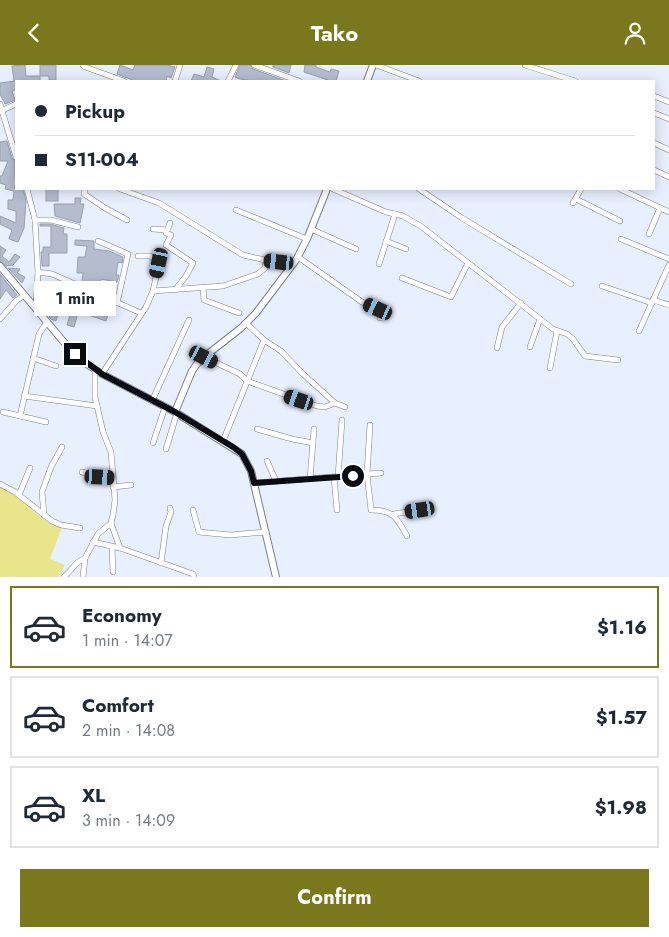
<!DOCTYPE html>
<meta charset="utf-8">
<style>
body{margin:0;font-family:Jost,sans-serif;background:#f6f6f7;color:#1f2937;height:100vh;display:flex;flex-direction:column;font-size:19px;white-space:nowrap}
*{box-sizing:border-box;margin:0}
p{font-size:16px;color:#747a83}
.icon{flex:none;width:28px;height:28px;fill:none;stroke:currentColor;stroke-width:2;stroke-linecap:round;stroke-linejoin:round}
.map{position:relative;height:512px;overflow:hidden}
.sheet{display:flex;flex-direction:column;background:#fff;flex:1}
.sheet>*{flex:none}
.banner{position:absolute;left:15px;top:15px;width:640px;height:110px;border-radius:0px;box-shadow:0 2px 12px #0003;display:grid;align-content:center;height:110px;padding:0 20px;background:#fff}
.end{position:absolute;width:22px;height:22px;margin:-11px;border:6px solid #090c12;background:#fff;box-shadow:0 0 0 2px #fff}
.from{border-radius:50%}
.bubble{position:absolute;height:35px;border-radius:0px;background:#fff;box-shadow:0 2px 12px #0003;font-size:16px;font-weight:700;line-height:35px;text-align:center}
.car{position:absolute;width:15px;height:30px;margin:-15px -8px;border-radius:6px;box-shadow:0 0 4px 1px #0007;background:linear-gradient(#222 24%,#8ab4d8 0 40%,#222 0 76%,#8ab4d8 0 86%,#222 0)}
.banner b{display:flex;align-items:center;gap:18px;height:48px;font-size:19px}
.banner b+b{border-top:1px solid #e0e1e3}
.banner i{width:12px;height:12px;background:#1f2937}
ul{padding:9px 0 0;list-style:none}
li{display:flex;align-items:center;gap:15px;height:82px;margin:0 10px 8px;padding:0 10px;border:2px solid #e0e1e3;border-radius:0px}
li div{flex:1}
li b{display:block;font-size:19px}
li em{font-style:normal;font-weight:700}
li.on{border-color:#7b771c}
li>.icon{width:45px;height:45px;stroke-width:1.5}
.primary-button{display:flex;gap:10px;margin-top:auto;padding:10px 20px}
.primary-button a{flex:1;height:58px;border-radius:0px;background:#7b771c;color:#fff;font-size:20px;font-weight:700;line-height:58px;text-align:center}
header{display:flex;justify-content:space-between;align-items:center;height:65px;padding:0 20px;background:#7b771c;color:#fff;font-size:22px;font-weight:700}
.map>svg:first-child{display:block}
</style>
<header><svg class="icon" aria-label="back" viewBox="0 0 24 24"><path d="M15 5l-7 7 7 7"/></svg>Tako<svg class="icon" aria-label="person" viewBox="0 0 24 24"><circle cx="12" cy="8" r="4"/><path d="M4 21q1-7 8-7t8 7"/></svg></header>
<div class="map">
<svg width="669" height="512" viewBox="0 0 669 512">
<rect width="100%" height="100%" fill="#e8effe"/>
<!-- green -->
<path fill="#e8e58a" d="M0,422C7,425 15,430 21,435C33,444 46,460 62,462L50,494L65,500L58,512H0Z"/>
<!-- building -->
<g fill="#b4bcce" stroke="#979fb0">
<polygon points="25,0 26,11 40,11 40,16 14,16 12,1"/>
<polygon points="40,0 56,0 56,15 49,15 49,11 40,11"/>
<polygon points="120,0 133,5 135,0 167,0 175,2 171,13 167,11 166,16 135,16 117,9"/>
<polygon points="240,0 250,0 253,4 286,16 253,16 240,14 235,12"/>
<polygon points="273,0 291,0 289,8 273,2"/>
<polygon points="305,0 316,0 316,2 330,7 331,4 339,6 336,16 328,16 328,15 304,7"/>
<polygon points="207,2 214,4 212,12 221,16 191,16 194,9 204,12"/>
<polygon points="16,16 16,24 12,26 15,35 5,39 0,29 0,18"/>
<polygon points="7,76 12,93 15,96 15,113 16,114 16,116 15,124 23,124 26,136 24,163 18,177 9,174 12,165 0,159 0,151 16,158 16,146 8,144 8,135 13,135 14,126 5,124 6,120 0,118 0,111 2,111 8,96 0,96 0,77"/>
<rect x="46" y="124" width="12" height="12"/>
<polygon points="75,133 81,133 80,139 84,139 80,158 55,151 54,139 75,139"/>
<polygon points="40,159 50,159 64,163 63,169 67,169 67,188 49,188 49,201 42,201 41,187 43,187 43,182 51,182 51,161 40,161"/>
<polygon points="75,175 94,176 94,184 109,186 123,192 122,198 118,197 116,210 119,210 117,217 101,214 99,224 82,217 83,208 77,208 78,192 85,192 87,181 75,180"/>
<polygon points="0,181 6,185 2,191 9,197 15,189 20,192 13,200 6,201 0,196"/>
<polygon points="8,203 20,204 17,208 25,212 22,218"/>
<polygon points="0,209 17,230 13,233 6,225 0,234"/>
<polygon points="57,216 88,229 85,241 108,250 106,256 83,248 82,250 75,248 78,233 64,228 56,256 51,254 49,252 51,247 44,246 51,219 56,220"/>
<polygon points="71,247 78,248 74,262 67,260"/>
</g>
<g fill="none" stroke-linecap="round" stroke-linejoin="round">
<defs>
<g id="minor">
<polyline points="83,0 85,2 124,16"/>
<polyline points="254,0 299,16"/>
<polyline points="376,0 419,16"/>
<polyline points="525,0 575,16"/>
<polyline points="175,16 180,0"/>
<polyline points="228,16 236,0"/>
<polyline points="654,31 669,37"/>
<polyline points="0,39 16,92"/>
<polyline points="1,46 16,39"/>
<polyline points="654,48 669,54"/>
<polyline points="654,78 669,85"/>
<polyline points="654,105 669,112"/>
<polyline points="27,124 35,155 38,207 36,242"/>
<polyline points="85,124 84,129 105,143 127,155"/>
<polyline points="120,124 159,138 243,190 265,195 293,199"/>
<polyline points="333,124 386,147 403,151 422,162 553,264 567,269 573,274 585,291 618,295"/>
<polyline points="419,124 462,153 571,219"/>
<polyline points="620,124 669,147"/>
<polyline points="576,134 620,156"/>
<polyline points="573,138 581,124"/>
<polyline points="236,145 307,174"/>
<polyline points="35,155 51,155 78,162"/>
<polyline points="170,158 166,168 171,170 166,180 193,198 186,211 175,225"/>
<polyline points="153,164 167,165"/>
<polyline points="311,164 356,184"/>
<polyline points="649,169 660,143"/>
<polyline points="621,174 669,194"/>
<polyline points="98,176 128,189 117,238"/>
<polyline points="386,176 406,184"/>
<polyline points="298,192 362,237 378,244 380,247 380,253"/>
<polyline points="379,199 395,149"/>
<polyline points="38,207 52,209 141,248"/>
<polyline points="402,213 451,232 468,198"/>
<polyline points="602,221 652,238"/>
<polyline points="203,223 204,235 239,248"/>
<polyline points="153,226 223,221 258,209 265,203 265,195"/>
<polyline points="653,235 669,240"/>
<polyline points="0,254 17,235 25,230"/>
<polyline points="246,258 264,275 281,286 303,309 335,338 345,342"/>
<polyline points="639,266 669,200"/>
<polyline points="530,282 540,254"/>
<polyline points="497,283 502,262 521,238"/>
<polyline points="204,292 240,309 247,316 317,341 325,342 335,338"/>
<polyline points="33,293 56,301"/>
<polyline points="550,303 557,266"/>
<polyline points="102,309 146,242 153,226 159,198 150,191 138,191"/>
<polyline points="24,331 97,341"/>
<polyline points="152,336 189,255"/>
<polyline points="3,347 46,357"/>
<polyline points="20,351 39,269 47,257"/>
<path d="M370,360L367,409L371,445C394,445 397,453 407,471"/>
<polyline points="257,364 292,374 313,378"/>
<polyline points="223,376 264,275"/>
<polyline points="153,378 165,342"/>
<polyline points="166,384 177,348"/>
<polyline points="267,396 276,416"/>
<polyline points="82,407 100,412 112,413"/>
<polyline points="334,412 337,445"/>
<polyline points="338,412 342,355"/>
<polyline points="310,414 314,364"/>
<polyline points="254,418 381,408"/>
<polyline points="0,419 15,427 52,456 61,460 80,463"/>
<polyline points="113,422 131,420"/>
<polyline points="19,430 30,403"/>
<polyline points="193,445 199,467 230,470 266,467"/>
<polyline points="394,449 420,445"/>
<polyline points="44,450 42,427 51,402 62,382"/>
<polyline points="111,458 120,483 193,509 194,512"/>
<polyline points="93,477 120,483"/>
<polyline points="112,482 113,507"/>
<polyline points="161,498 166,461 171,447 170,443"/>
<polyline points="64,512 78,497 85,493 98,469 111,458 113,450 115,435 111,387 103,367 95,332 95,304"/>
<polyline points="83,512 85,493"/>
</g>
<g id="tertiary">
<polyline points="367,16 373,0"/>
<polyline points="0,201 68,282 82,296 102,309 175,347 242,389 251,406 276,512"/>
<polyline points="175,347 192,306 199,296 241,263 256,248 296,195 307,174 327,124"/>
</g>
</defs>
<!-- minor casing -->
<use href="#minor" stroke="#788090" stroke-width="6"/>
<!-- tertiary casing -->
<use href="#tertiary" stroke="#788090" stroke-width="8"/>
<!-- minor -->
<use href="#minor" stroke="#fff" stroke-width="5"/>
<!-- tertiary -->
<use href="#tertiary" stroke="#fff" stroke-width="6"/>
</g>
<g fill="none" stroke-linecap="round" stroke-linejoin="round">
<!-- route -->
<polyline stroke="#090c12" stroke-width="6" points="75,289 102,309 175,347 233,382 242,389 251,406 254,418 353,411"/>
</g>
</svg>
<i class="end from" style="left:353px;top:411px"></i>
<i class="end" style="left:75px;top:289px"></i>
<div class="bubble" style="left:34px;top:216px;width:82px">1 min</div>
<i class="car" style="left:279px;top:197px;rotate:276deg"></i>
<i class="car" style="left:159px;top:198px;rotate:192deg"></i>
<i class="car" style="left:378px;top:244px;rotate:295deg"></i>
<i class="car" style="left:204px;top:292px;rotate:117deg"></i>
<i class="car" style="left:299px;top:335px;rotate:289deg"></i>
<i class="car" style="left:100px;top:412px;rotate:93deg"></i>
<i class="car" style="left:420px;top:445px;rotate:261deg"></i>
<div class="banner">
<b><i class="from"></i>Pickup</b>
<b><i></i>S11-004</b>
</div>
</div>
<section class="sheet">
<ul>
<li class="on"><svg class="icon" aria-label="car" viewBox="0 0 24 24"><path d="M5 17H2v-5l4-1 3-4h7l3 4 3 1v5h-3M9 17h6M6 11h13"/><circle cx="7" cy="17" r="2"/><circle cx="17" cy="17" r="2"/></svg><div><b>Economy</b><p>1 min · 14:07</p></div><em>$1.16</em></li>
<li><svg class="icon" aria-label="car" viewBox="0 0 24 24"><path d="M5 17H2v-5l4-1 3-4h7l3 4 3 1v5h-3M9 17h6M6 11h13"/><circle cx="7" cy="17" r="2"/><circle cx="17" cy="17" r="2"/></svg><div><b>Comfort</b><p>2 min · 14:08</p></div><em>$1.57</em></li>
<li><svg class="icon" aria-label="car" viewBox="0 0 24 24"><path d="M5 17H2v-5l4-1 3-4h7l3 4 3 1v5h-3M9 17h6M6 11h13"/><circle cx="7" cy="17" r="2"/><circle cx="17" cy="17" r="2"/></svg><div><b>XL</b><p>3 min · 14:09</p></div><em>$1.98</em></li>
</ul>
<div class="primary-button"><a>Confirm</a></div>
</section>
